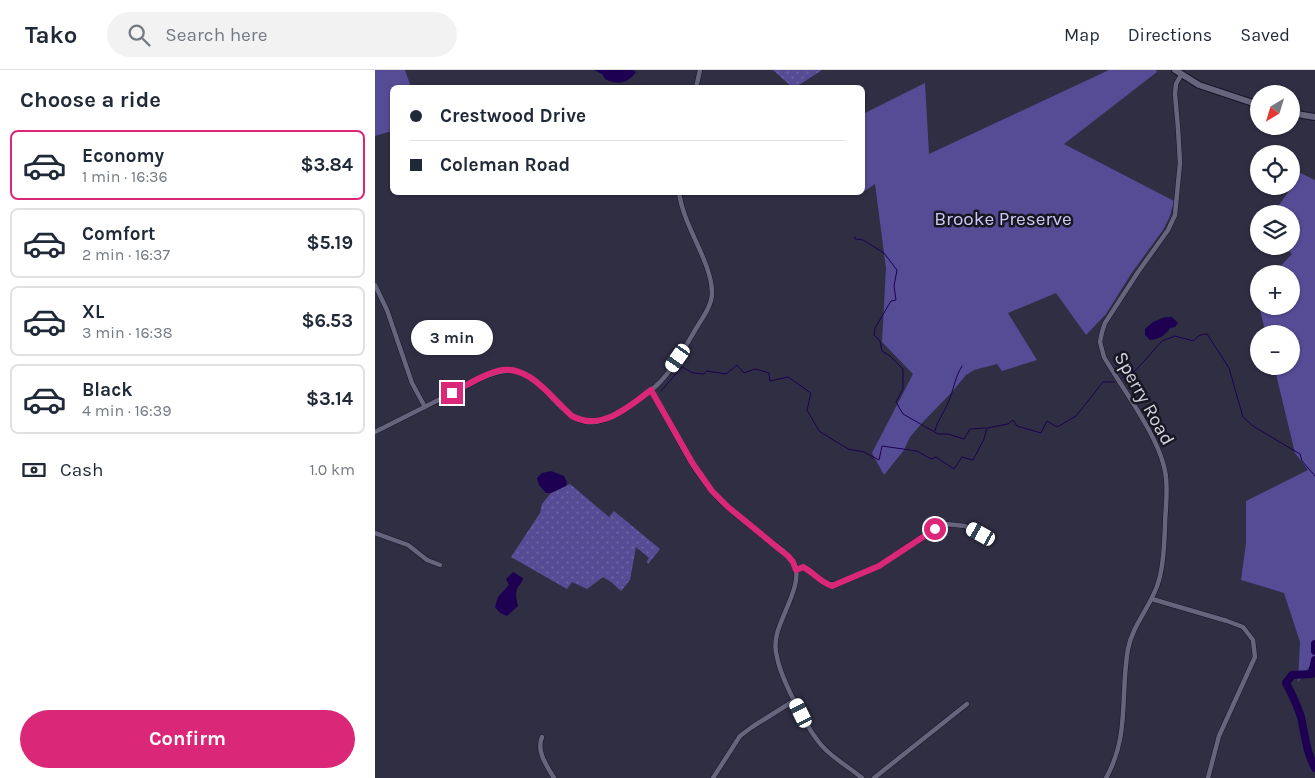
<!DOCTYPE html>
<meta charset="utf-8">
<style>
body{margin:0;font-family:Karla,sans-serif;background:#f2f2f3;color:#1f2937;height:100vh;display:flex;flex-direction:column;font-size:19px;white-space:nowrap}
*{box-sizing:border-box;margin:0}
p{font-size:16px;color:#747a83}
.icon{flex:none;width:28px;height:28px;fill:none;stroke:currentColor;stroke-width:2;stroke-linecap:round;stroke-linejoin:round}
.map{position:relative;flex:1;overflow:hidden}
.drawer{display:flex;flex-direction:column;background:#fff;width:375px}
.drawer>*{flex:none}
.banner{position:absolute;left:15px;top:15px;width:475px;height:110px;border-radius:8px;box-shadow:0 1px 4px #0004;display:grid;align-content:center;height:110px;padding:0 20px;background:#fff}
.needle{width:32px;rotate:218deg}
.fabs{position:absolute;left:875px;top:15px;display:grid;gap:10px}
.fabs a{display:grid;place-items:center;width:50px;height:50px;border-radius:50%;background:#fff;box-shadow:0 1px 4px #0004;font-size:25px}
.end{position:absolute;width:22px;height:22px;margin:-11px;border:6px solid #db2777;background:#fff;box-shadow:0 0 0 2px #fff}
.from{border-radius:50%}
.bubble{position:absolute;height:35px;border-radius:18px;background:#fff;box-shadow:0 1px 4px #0004;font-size:16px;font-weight:700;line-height:35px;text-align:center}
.car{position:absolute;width:15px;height:30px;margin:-15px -8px;border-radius:6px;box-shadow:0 0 4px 1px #0007;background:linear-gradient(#fff 24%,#345 0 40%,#fff 0 76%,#345 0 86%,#fff 0)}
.banner b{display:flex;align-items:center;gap:18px;height:48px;font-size:19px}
.banner b+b{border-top:1px solid #e0e1e3}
.banner i{width:12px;height:12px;background:#1f2937}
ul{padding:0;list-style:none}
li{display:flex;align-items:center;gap:15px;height:70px;margin:0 10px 8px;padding:0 10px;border:2px solid #e0e1e3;border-radius:8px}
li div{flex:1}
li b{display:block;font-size:19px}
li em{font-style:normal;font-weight:700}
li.active{border-color:#db2777}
li>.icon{width:45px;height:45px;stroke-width:1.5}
h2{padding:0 20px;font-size:22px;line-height:60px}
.pay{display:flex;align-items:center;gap:12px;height:55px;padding:0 20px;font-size:19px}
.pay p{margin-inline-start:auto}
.action{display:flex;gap:10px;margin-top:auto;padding:10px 20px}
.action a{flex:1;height:58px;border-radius:30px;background:#db2777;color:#fff;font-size:20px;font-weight:700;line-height:58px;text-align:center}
header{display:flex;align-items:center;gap:30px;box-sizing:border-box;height:70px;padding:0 25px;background:#fff;border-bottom:1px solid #e0e1e3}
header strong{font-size:24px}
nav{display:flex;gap:28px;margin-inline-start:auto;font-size:18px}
.search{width:350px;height:45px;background:#f2f2f3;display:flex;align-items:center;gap:12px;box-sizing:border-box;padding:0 18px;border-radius:28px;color:#747a83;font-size:19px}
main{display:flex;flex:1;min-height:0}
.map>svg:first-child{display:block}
</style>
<header>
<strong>Tako</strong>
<div class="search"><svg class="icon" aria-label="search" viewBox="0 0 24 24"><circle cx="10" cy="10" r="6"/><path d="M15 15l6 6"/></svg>Search here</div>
<nav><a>Map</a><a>Directions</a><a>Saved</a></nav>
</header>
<main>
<section class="drawer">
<h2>Choose a ride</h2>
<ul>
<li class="active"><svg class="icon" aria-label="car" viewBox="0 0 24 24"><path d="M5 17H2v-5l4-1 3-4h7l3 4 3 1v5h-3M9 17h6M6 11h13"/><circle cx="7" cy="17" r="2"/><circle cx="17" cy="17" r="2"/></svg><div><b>Economy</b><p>1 min · 16:36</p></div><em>$3.84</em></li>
<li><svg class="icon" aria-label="car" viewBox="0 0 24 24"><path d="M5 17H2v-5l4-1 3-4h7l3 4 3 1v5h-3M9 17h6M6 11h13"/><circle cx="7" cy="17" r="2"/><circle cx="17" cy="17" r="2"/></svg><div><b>Comfort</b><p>2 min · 16:37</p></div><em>$5.19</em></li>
<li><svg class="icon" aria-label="car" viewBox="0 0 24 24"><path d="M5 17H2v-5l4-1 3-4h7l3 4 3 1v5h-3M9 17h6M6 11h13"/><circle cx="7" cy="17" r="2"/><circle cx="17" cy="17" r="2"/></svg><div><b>XL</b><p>3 min · 16:38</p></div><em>$6.53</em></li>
<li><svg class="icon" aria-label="car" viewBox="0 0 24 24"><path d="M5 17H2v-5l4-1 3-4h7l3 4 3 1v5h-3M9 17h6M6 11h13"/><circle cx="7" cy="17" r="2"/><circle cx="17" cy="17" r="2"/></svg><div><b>Black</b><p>4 min · 16:39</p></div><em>$3.14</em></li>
</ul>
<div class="pay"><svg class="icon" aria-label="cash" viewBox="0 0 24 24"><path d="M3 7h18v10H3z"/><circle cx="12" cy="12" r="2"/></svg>Cash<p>1.0 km</p></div>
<div class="action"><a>Confirm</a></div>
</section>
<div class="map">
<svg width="940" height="708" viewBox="0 0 940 708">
<defs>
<pattern id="grass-dots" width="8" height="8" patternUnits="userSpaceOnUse" patternTransform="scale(1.25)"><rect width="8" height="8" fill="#564c96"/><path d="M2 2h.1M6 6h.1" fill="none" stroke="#6d65a4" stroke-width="1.8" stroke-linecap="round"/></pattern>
</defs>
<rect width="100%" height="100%" fill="#2f2e43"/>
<!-- grass -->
<g fill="url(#grass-dots)">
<polygon points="398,0 447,0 421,17 418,18"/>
<polygon points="195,414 234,447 239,441 285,479 273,494 272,491 274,488 261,477 255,510 246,521 236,512 228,507 212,519 197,512 192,519 136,487 165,443 167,434 176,423"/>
</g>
<!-- park -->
<g fill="#564c96">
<polygon points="0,0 30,0 36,17 18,18 17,61 0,66"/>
<polygon points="734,0 781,0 782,2 689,74 799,131 795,146 788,160 756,204 731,244 711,265 681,223 633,243 662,290 627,301 622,294 599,300 591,305 577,322 547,353 535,367 529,380 509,405 497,383 538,304 507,272 511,198 500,114 488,122 488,44 550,13 554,84"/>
<polygon points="917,99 940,110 940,589 923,612 925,572 909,523 866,510 871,473 871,431 933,400 920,383 899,296 916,296 916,264 891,264 884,236 916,236 916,204 898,204 917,184 909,176 916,176 916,144 898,144 918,115 916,114"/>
</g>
<!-- water -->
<g fill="#1d0051">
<path d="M219,0H258L261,2C253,14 241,15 230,9L227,4Z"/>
<path d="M790,247H797L803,253L800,257L795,258C790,266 784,269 775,270L770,265V259L778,252Z"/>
<polygon points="176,401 189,406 192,412 191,416 176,423 171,423 164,415 162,408 167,403"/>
<path d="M138,502L148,508C147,513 144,515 142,519C140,525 142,531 143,536L132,546L125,543L120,537L123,527L134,515L131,509Z"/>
</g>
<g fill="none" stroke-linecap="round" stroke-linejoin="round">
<!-- stream -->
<g stroke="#1d0051" stroke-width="1">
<polyline points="480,167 480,169 488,170 509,183 522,200 519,216 521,230 516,231 500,258 499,265 505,271 507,281 515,286 528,299 528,319 521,332 528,344 563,364 573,364 589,369 595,359 611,358"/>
<polyline points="747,308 761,300 787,271 800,266 818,271 825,265 832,264 854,298 868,347 878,356 925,384 927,391 940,406"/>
<polyline points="286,321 307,297 318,303 329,304 332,301 351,304 362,295 369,303 380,299 394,303 395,311 413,307 436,323 432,340 444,361 473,379 489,382 504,390 507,376 542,381 556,389 561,387 579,399 587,387 598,390 609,369 612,358 633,354 638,350 642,356 666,363 672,351 682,357 701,346 728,312 739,312"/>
<path d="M560,361C562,351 569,343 573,333C579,320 579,309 587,296"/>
</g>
<!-- river -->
<g stroke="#1d0051" stroke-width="8">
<polyline points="940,574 940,581"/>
<path d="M940,590L937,604L917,605L911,613C917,624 922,635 926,647C930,665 931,681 940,698"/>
</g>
<defs>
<g id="street">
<polyline points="321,18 325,0"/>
<polyline points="0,215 12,240 37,313 50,337"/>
<path d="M276,320C298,356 314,398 344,429C359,444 377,457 393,470C402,476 413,483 419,493C429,512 406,545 402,564C400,572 400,580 402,587C406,609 433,661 448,677C459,689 474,697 487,708"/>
<path d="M0,362L107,308C148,289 158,309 186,337C194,344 201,350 212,352C225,354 237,346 247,340C259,333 271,325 281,316C298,300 310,277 322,257C328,247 337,235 337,223C337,192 308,156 304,122"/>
<polyline points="0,463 33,475 52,490 65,495"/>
<path d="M421,500L427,497C440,502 448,518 463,514L504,496L557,460L571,454L590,456L617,471"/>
<polyline points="777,529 852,551 868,557 878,570 880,587 844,666 833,708"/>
<path d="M167,667C161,682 172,696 179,708"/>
<polyline points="338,708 365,666 377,657 420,630"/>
<polyline points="499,708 592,634"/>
<path d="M731,708C755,666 745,624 753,579C758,553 778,534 784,510C789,493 789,474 790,457C790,441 793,424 791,408C788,371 748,320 729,287L725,272L727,262L730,253L763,202L793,160L800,145L805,93L803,58L800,24L801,14L806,5"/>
</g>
<g id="secondary">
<polyline points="800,0 824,15 884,35"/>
<polyline points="916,43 940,47"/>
</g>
</defs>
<!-- street casing -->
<use href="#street" stroke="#171529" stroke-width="5.5"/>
<!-- secondary casing -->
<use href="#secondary" stroke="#171529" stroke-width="8"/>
<!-- street -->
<use href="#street" stroke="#67657e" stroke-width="4.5"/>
<!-- secondary -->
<use href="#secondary" stroke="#67657e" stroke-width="6"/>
</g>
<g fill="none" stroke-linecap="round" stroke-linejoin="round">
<!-- route -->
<path stroke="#db2777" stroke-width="6" d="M77,323C92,315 107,305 123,301C154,293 176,328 197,346C226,362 253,337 276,320L318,394L337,421L353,437L413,486L418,492L421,500L428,497C438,502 445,512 457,516L504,496L560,459"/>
</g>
<g text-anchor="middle" stroke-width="5" stroke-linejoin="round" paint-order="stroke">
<!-- park labels -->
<g font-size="19" fill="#ccc9f7" stroke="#181721">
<text x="628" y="155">Brooke Preserve</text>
</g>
<!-- street labels -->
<g font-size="19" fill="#d3d2e0" stroke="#181721">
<text transform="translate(770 328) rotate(61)" y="7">Sperry Road</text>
</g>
</g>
</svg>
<div class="fabs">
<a><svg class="needle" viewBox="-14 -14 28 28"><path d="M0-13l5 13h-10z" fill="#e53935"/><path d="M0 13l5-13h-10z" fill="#747a83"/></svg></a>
<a><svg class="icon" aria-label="locate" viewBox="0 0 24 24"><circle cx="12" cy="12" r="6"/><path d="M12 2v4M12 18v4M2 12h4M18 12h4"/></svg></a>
<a><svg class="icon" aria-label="layers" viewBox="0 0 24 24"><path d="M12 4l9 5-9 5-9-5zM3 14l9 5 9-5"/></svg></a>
<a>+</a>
<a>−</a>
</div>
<i class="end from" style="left:560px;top:459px"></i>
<i class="end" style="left:77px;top:323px"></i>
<div class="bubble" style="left:36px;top:250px;width:82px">3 min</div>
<i class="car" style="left:303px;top:288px;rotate:215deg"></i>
<i class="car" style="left:606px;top:464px;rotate:299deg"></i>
<i class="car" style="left:426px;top:643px;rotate:334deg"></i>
<div class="banner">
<b><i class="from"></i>Crestwood Drive</b>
<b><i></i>Coleman Road</b>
</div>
</div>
</main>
